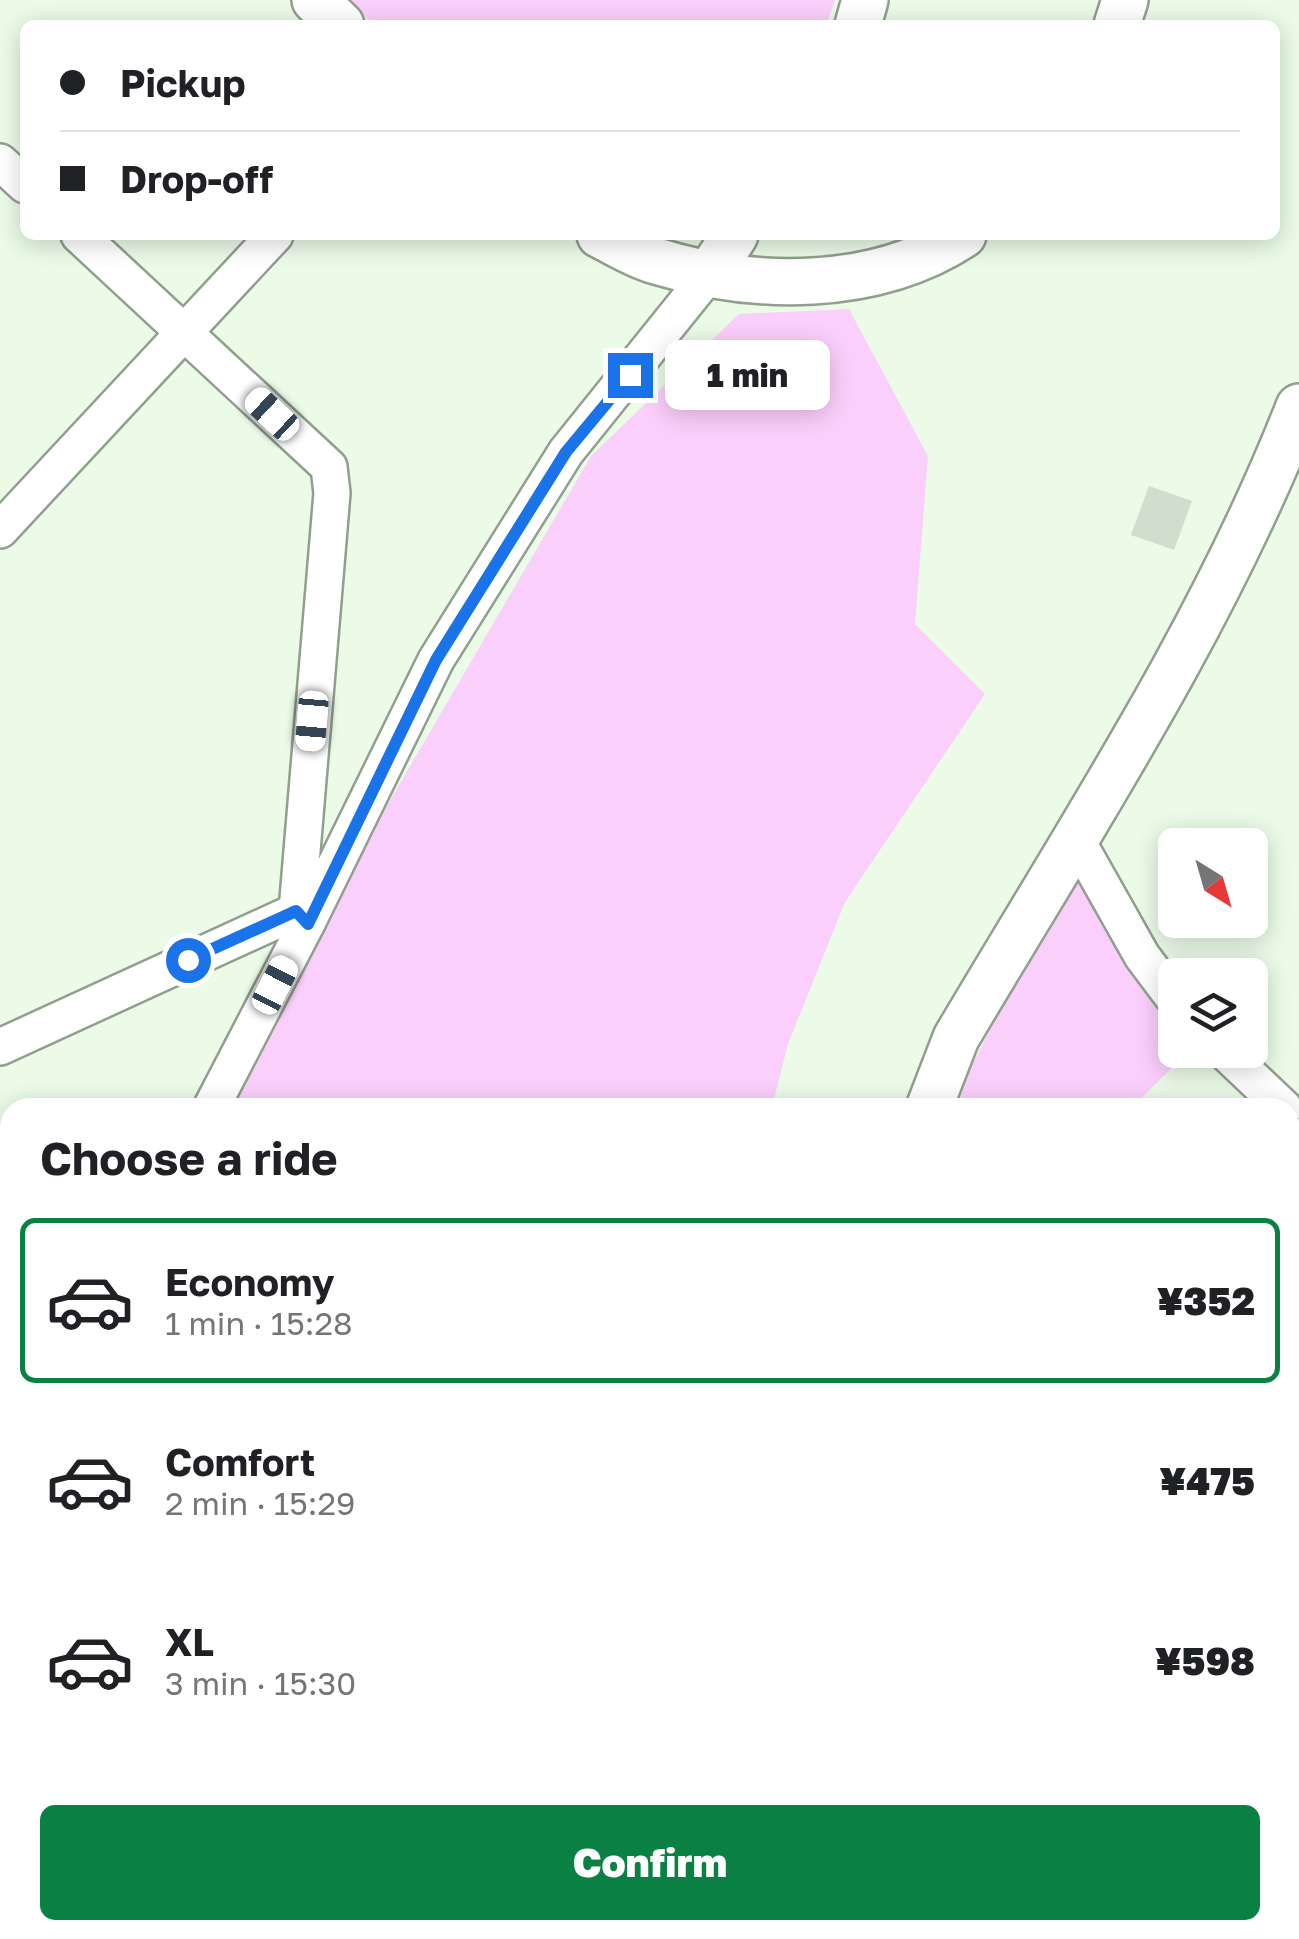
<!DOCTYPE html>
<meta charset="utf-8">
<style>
body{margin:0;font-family:"Golos Text",sans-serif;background:#f6f6f6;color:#202124;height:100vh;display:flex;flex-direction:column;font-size:38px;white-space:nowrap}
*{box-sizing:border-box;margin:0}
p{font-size:32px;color:#757577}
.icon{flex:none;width:55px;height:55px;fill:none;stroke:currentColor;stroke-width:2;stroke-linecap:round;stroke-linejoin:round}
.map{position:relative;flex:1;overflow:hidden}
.details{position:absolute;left:0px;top:1098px;width:1300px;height:842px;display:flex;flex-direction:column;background:#fff;border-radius:30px 30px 0 0;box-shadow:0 5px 25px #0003}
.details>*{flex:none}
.guide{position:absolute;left:20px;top:20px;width:1260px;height:220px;border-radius:15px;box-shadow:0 5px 25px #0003;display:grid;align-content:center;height:220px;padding:0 40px;background:#fff}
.needle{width:65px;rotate:143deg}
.fabs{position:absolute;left:1158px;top:828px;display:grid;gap:20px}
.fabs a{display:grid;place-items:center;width:110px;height:110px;border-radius:15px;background:#fff;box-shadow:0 5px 25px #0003;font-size:50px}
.end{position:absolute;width:45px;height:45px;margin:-22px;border:12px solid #1a73e8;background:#fff;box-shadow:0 0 0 5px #fff}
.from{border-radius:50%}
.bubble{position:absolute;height:70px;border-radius:15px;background:#fff;box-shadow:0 5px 25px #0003;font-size:32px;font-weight:800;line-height:70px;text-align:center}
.car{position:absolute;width:30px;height:60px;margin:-30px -15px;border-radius:12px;box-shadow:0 0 8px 2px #0007;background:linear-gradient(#fff 24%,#345 0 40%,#fff 0 76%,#345 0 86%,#fff 0)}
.guide b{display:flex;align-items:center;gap:35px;height:95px;font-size:38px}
.guide b+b{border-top:2px solid #e0e0e0}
.guide i{width:25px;height:25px;background:#202124}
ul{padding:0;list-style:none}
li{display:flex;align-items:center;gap:30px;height:165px;margin:0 20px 15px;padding:0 20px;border:5px solid transparent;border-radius:15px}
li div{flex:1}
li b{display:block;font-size:38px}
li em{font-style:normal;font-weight:800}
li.selected{border-color:#0b8043}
li>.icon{width:90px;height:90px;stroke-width:1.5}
h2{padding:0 40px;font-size:45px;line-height:120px}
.button{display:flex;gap:20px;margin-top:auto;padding:20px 40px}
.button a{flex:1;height:115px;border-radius:15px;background:#0b8043;color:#fff;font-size:40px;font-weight:800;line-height:115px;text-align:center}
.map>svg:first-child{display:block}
</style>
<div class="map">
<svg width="1299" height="1939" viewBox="0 0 1299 1939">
<rect width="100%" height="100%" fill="#ebfbe8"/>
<!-- green -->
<g fill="#fbcffc">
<polygon points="347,0 835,0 826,25 375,25"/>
<polygon points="849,309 928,456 915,624 985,694 845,902 788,1044 772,1107 226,1108 283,984 591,456 739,314"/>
<polygon points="1083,849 1175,996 1175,1050 1190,1050 1132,1107 957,1108 972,1065"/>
<polygon points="10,1471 10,1644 0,1631 0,1483"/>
<polygon points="1290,1754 1299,1766 1299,1883 1290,1888"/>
<polygon points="159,1930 562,1930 548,1939 158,1939"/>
<polygon points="642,1930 718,1930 726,1939 628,1939"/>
<polygon points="932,1930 1249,1930 1249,1939 937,1939"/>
</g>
<!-- building -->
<polygon fill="#d0dfcd" points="1149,486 1192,501 1174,550 1131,535"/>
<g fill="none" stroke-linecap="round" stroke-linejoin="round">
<defs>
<g id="minor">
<polyline points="0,162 25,185"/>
<polyline points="79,235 329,467 332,493 297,911 307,923"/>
<polyline points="0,530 275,235"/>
<polyline points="1075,837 1142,956 1175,1000"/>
<polyline points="0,1047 297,911"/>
<polyline points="1223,1050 1284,1108"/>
<polyline points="211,1108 307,923 436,660 566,452 709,274"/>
<polyline points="0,1439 10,1428"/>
<polyline points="342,1939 348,1930"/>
</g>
<g id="tertiary">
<polyline points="315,0 341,25"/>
<polyline points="858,25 865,0"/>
<polyline points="1117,25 1125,0"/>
<path d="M600,235C618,244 637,256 656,261C754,291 874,293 963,235"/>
<polyline points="709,274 735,235"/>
<path d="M929,1108L956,1038C1077,833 1212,630 1299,407"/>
<polyline points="588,1939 601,1930"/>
</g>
</defs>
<!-- minor casing -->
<use href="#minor" stroke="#919f8e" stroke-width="40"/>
<!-- tertiary casing -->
<use href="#tertiary" stroke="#919f8e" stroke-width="50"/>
<!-- minor -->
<use href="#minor" stroke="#fff" stroke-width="35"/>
<!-- tertiary -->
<use href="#tertiary" stroke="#fff" stroke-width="45"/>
</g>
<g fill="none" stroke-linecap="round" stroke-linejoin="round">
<!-- route -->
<polyline stroke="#1a73e8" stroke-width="12" points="188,960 296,911 308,924 436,660 566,452 630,375"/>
</g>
</svg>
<div class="fabs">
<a><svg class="needle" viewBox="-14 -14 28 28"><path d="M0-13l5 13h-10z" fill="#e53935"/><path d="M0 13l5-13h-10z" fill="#757577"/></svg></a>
<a><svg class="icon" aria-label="layers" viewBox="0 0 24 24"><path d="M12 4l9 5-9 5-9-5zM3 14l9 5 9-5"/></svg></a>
</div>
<i class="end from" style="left:188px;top:960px"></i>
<i class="end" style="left:630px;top:375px"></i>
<div class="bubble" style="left:665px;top:340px;width:165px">1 min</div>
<i class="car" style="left:272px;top:414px;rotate:313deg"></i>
<i class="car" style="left:312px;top:721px;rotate:185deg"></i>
<i class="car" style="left:275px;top:985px;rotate:27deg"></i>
<div class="guide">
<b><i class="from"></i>Pickup</b>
<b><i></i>Drop-off</b>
</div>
<section class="details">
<h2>Choose a ride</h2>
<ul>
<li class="selected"><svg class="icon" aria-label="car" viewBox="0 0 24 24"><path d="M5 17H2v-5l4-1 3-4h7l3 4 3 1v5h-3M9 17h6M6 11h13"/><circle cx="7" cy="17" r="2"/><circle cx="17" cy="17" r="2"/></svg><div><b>Economy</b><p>1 min · 15:28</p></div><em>¥352</em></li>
<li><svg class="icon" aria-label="car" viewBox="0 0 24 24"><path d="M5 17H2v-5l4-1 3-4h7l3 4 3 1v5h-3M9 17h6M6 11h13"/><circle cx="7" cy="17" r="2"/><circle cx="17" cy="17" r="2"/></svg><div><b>Comfort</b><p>2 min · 15:29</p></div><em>¥475</em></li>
<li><svg class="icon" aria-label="car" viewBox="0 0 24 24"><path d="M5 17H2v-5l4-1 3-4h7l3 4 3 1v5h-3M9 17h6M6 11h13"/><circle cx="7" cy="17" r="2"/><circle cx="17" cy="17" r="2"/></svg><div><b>XL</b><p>3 min · 15:30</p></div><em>¥598</em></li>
</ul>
<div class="button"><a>Confirm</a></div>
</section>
</div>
